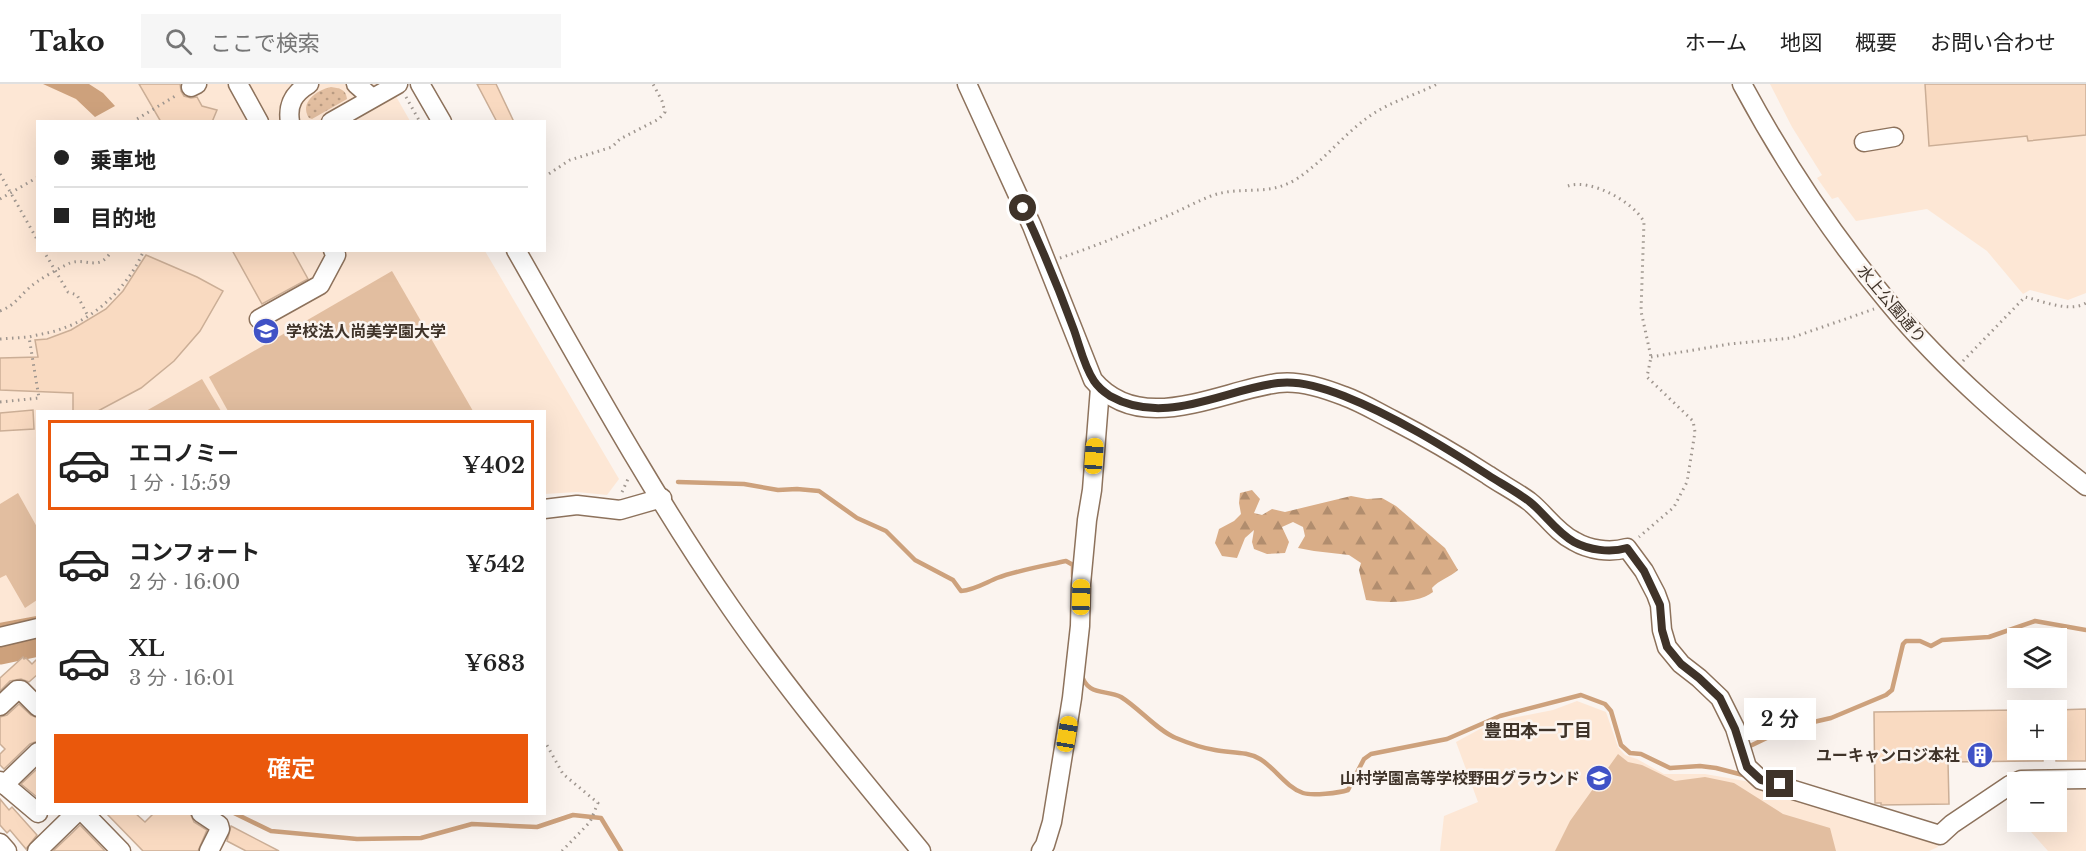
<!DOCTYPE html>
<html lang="ja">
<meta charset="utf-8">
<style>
body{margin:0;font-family:"Libre Baskerville","Noto Sans JP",serif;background:#f6f6f6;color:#222;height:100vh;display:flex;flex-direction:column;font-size:22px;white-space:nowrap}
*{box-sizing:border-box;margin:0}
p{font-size:20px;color:#767676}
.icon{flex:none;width:33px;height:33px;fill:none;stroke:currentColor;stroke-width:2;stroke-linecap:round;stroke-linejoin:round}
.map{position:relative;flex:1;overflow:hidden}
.panel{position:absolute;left:36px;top:326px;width:510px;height:405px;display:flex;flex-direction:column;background:#fff;border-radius:0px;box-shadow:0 6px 24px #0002}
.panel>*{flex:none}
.banner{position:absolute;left:36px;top:36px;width:510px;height:132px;border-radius:0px;box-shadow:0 6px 24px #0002;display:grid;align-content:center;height:132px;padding:0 18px;background:#fff}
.fabs{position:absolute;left:2007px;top:544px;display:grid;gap:12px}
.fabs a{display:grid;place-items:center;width:60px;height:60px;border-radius:0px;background:#fff;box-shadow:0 6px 24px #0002;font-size:30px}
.end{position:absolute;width:27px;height:27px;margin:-14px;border:8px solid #3f3329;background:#fff;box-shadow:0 0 0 3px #fff}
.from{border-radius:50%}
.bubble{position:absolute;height:42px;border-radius:0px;background:#fff;box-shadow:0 6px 24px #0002;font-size:20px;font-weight:600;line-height:42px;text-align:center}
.car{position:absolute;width:18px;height:36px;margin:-18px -9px;border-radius:8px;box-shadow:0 0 4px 2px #0007;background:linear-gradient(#f5c518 24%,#345 0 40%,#f5c518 0 76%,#345 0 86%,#f5c518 0)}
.banner b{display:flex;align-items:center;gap:21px;height:57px;font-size:22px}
.banner b+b{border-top:2px solid #e0e0e0}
.banner i{width:15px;height:15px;background:#222}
ul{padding:10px 0 0;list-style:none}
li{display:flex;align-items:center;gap:18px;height:90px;margin:0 12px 9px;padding:0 6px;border:3px solid transparent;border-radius:0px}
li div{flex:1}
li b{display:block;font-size:22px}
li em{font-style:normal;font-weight:600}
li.on{border-color:#ea580c}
li>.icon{width:54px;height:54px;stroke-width:1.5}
.button{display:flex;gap:12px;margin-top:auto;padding:12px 18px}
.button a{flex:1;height:69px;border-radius:0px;background:#ea580c;color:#fff;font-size:24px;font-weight:600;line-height:69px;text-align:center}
header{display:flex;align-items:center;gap:36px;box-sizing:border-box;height:84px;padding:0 30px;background:#fff;border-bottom:2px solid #e0e0e0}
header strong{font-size:28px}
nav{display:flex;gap:33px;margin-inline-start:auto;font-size:21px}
.search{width:420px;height:54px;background:#f6f6f6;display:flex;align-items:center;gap:15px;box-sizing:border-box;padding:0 21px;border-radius:0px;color:#767676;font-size:22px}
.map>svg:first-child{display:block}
</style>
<header>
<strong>Tako</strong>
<div class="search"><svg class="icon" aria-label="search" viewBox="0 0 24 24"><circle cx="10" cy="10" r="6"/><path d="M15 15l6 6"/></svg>ここで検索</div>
<nav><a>ホーム</a><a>地図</a><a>概要</a><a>お問い合わせ</a></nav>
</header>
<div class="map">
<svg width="2086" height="767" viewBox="0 0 2086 767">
<defs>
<pattern id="grass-dots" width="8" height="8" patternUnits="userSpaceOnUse" patternTransform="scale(1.5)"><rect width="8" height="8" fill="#e2bea0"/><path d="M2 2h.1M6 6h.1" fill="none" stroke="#b99b82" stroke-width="1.8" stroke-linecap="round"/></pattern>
<pattern id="forest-firs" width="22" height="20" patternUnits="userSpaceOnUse" patternTransform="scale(1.5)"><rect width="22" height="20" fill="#d9ad87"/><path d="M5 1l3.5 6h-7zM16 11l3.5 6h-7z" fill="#b18d6e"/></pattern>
</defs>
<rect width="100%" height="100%" fill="#fbf4ef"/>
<!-- built -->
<g fill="#fde7d5">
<polygon points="0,0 389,0 410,37 38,38 38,166 485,167 619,395 607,411 577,408 545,410 544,327 38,327 37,532 0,539"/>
<polygon points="1770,0 2086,0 2086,209 2068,216 2030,206 2023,210 1987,167 1927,125 1856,137 1838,113 1832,115 1817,94 1822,91 1792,43"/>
<polygon points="1577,617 1606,628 1618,663 1625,671 1637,675 1664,690 1705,690 1745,697 1774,708 1935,756 1938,763 1929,767 1440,767 1444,732 1478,718 1456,658 1480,645 1512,634 1553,626"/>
<polygon points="2057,705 2086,705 2086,767 2048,767 2023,739 2056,738"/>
</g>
<!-- grass -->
<path fill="url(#grass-dots)" d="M331,3C339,4 346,5 347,15L312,35L309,34C299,19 316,6 331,3Z"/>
<!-- forest -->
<path fill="url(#forest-firs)" d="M1252,406L1260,415L1254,429L1262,431L1272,425L1285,428L1351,412L1367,415L1382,414L1396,422L1445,464L1458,486C1450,493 1439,496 1432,504L1433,508C1418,520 1385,519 1366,516L1359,486L1361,479L1349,471L1314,467L1298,464L1305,452L1303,443L1293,438L1282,443L1289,458L1285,469L1267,470L1254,465L1252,458L1254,446L1245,454L1237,474L1222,472L1215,459L1219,445L1234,437L1241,430L1239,419L1240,409Z"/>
<!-- green -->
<g fill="#e2bea0">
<polygon points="392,187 473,327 228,327 209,293"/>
<polygon points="202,295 221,327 146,327"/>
<polygon points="18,409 37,443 37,516 25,524 6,491 0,494 0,420"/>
<polygon points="1618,670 1628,678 1642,681 1675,697 1705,693 1734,699 1783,730 1830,744 1836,767 1555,767 1570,737"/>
</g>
<!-- water -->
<polygon fill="#cda17c" points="43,0 89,0 103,9 115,22 95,33 76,15"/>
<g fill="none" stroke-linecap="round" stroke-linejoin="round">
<!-- stream -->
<g stroke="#cda17c" stroke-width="4.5">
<path d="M678,398L744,400L778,406L797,405L819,407L857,434L886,447L915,476L953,496L961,507C974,506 985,499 997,494C1019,486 1043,482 1066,477L1073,481V493"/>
<polyline points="0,541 38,534"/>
<path d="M1081,589C1087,613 1106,605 1121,613C1139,624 1159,648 1176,654C1188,659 1202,664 1215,666C1230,669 1247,667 1260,675C1275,684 1286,703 1303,709C1312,712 1339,709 1348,706L1364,675L1371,670L1447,655L1500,632L1581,611L1605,620L1611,627L1621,661L1630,669L1641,670L1670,684L1700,682L1716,684L1747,692"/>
<polyline points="1748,665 1748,663 1787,644 1831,634 1886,611 1892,606 1903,560 1906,557 1920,557 1931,562 1942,556 1989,553 2035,537 2086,546"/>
<polyline points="234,729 271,747 357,755 421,754 472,740 537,743 573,731 601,734 621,767"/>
</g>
<!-- river -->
<polyline stroke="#cda17c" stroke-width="27" points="0,567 38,559"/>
</g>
<!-- building -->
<g fill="#f9dac1" stroke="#cbae96" stroke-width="1.5">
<polygon points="139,0 180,0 181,7 184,12 191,14 197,13 202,22 217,26 212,38 161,38"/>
<polygon points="477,0 496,0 514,38 497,38"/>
<polygon points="1925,0 2086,0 2086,51 2028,57 2027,52 1929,62"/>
<polygon points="232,166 292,166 308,195 262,220"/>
<polygon points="146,171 197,193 223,207 200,247 174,277 141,304 98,327 73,327 73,309 0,306 0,274 38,273 35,256 47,255 71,246 106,225 123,207"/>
<polygon points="33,326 34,345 0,347 0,329"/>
<polygon points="23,573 24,575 26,574 32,580 38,574 38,590 29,598 21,595 10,597 0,607 0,594"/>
<polygon points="19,620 31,631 38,634 38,657 30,660 4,685 0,681 0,670 5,665 0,660 0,633 7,631"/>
<polygon points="2086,625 2086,677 2056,677 2056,626"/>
<polygon points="2018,626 2018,666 2043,666 2043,677 1948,678 1949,720 1881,721 1881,719 1875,719 1874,628"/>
<polygon points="38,684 38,714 21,700"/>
<polygon points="0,715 9,726 12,723 37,751 26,765 10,746 7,749 0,741"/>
<polygon points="106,729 135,729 145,738 154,729 190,729 194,738 207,746 198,767 143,767"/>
<polygon points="80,741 105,767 53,767 70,751"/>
<polygon points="231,742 279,767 246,767 227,757"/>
</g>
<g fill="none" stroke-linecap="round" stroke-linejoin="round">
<defs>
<g id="minor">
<polyline points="238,0 259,38"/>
<polyline points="356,0 372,14"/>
<polyline points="420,0 442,38"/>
<path d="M967,0L1032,142L1093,296C1141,353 1219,307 1278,299C1299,296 1324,304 1344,312C1361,318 1377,328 1393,336C1426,353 1457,371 1488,391C1501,400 1517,408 1530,418C1545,430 1556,448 1574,457C1589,466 1610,469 1627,464L1644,487L1656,510L1660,521L1662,546L1667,563L1681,580L1699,594L1720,614L1735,644L1747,683L1761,696L1940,751L1952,740L2010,701L2021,696L2086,695"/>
<path d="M1742,0C1784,78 1832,151 1889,219C1946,288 2016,347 2086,402"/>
<polyline points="191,3 197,0"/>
<path d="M290,38C287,20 294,9 309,0"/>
<polyline points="331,38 398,0"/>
<polyline points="1864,58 1894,53"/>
<path d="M516,166C585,287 652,410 731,524C789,608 856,688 921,767"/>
<polyline points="259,235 320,201 336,171 333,166"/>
<polyline points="544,425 577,421 620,426 662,414"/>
<polyline points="0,553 38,544"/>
<polyline points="0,622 17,606 21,606 38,623"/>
<polyline points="0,697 38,729"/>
<polyline points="4,701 38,668"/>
<polyline points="84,729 121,767"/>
<polyline points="201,729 219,741 220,745 209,767"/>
<polyline points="0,759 7,767"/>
<polyline points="37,767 76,729"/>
<polyline points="1041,767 1045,761 1052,738 1072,614 1080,542 1081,500 1087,436 1092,406 1100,304"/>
</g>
</defs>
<!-- minor casing -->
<use href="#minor" stroke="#8d725c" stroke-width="21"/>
<!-- path -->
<g stroke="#9f968f" stroke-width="3" stroke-dasharray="1.5 4.5" stroke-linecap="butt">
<polyline points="406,13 420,38"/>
<polyline points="132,38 177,11"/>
<polyline points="0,90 38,157"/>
<polyline points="544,93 570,76 612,63 620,55 659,35 665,28 662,17 653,0"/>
<path d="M1568,102C1590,94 1634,118 1644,138L1641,227L1651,273L1647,293L1693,337L1695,348L1687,398L1674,423L1639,453"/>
<polyline points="0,115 38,93"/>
<polyline points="43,166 68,208 77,211 88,232"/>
<path d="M1060,174C1093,163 1125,150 1157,136C1176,129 1193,119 1211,112C1240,101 1266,113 1295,96C1322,79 1342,52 1367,34C1388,18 1414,12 1437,0"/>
<path d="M0,227C14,222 19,213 29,204C36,197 61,183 70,179C87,173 99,189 112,166"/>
<polyline points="0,255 29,253"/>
<polyline points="1651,273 1730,260 1791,254 1874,225"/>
<path d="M1963,277L2025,213C2043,217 2069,229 2086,219"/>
<path d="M0,318L39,314L29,253C40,250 51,249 61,245C98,233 129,201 144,166"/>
<polyline points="622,408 628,395"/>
<polyline points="544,656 563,690 598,719 590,738 562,767"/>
</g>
<!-- minor -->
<use href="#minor" stroke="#fff" stroke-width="18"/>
</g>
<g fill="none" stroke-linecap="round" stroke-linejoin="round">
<!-- route -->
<path stroke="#3f3329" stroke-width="8" d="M1023,124C1042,164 1059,205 1074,246C1080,263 1084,282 1094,297C1098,303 1104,308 1110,312C1165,343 1222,306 1278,299C1300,296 1324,304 1344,312C1394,332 1443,362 1488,391C1502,400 1517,408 1530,418C1545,430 1556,448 1574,458C1589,466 1610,469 1627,464L1644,487L1660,521L1662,546L1667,563L1681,580L1699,594L1720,614L1735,645L1747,683L1761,696L1780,700"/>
</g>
<!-- icons -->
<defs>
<symbol id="university-disc" viewBox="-11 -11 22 22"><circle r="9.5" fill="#4052c6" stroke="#fbf4ef"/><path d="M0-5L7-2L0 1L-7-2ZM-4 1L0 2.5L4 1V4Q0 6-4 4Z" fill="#fff"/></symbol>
<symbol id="building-disc" viewBox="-11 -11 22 22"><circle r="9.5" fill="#4052c6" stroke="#fbf4ef"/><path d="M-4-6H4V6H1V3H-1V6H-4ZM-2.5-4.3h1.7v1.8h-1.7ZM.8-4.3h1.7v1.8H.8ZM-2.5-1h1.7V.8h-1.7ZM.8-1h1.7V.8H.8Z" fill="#fff"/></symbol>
<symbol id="school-disc" viewBox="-11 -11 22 22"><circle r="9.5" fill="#4052c6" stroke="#fbf4ef"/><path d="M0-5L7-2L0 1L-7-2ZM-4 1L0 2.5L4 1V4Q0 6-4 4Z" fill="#fff"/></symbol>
</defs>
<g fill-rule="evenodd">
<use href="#university-disc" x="251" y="232" width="30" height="30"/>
<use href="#building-disc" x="1965" y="656" width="30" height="30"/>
<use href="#school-disc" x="1584" y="679" width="30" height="30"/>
</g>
<g text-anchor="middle" stroke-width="5" stroke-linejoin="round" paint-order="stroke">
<!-- street labels -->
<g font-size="16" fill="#3f3329" stroke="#fbf4ef">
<text transform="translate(1892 220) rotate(50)" y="6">水上公園通り</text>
</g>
<!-- poi labels -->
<g font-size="16" font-weight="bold" fill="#3f3329" stroke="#fbf4ef" text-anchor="end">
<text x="286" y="253" text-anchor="start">学校法人尚美学園大学</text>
<text x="1960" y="677">ユーキャンロジ本社</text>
<text x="1580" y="700">山村学園高等学校野田グラウンド</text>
</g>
<!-- neighbourhood labels -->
<g font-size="18" font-weight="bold" fill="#3f3329" stroke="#fbf4ef">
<text x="1538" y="653">豊田本一丁目</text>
</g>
</g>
</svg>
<div class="fabs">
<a><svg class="icon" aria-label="layers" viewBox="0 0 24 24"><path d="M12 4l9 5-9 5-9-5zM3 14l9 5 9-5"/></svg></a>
<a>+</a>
<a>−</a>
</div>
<i class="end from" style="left:1023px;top:124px"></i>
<i class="end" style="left:1780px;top:700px"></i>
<div class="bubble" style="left:1744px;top:614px;width:72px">2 分</div>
<i class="car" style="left:1094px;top:372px;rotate:4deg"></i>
<i class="car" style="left:1081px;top:513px;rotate:1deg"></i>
<i class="car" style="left:1067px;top:650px;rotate:9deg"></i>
<div class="banner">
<b><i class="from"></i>乗車地</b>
<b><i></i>目的地</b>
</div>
<section class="panel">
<ul>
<li class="on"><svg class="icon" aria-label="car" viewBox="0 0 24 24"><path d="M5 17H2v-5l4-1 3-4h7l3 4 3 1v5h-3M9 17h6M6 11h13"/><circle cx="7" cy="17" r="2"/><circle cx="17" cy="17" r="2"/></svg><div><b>エコノミー</b><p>1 分 · 15:59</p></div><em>¥402</em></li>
<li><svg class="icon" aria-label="car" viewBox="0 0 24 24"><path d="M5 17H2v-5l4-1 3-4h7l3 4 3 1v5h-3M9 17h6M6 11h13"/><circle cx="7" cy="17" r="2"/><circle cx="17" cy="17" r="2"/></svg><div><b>コンフォート</b><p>2 分 · 16:00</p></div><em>¥542</em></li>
<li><svg class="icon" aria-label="car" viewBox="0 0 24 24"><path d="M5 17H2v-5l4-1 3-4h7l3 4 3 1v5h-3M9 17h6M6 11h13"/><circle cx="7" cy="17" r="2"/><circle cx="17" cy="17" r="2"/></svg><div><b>XL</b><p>3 分 · 16:01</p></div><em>¥683</em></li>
</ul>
<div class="button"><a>確定</a></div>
</section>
</div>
